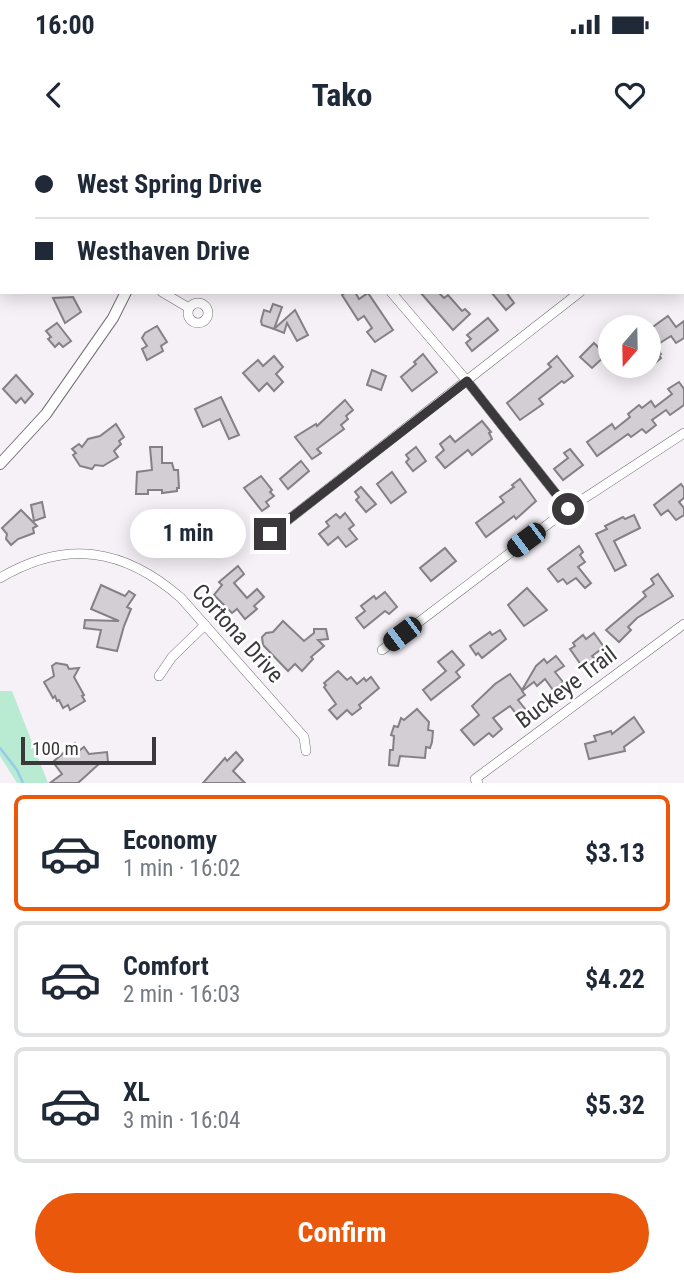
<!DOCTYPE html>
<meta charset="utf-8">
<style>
body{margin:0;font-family:"Roboto Condensed",sans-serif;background:#f2f2f3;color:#1f2937;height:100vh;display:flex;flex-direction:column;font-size:26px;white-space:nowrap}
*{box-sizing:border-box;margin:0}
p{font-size:23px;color:#747a83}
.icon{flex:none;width:38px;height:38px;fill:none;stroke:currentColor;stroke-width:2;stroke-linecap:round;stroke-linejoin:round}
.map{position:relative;height:643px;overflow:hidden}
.details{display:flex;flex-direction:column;background:#fff;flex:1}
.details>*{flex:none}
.hud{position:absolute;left:0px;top:0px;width:684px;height:154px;box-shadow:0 4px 18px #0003;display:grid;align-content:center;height:154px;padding:0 35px;background:#fff}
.needle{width:46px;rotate:200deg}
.buttons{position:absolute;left:598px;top:175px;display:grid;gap:14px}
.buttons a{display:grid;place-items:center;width:63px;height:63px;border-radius:50%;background:#fff;box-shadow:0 4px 18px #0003;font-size:35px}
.scale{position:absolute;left:21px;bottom:18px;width:135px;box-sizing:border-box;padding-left:7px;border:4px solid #3a383a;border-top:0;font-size:19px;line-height:24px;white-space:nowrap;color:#3a383a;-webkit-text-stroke:5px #fff;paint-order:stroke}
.end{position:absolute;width:32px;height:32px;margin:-16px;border:9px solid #3a383a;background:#fff;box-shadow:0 0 0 4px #fff}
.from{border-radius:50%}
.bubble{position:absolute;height:49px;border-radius:24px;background:#fff;box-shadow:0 4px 18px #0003;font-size:23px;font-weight:700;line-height:49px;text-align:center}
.car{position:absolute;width:21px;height:42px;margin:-21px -10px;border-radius:9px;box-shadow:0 0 5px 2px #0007;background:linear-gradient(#222 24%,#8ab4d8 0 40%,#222 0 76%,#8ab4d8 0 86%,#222 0)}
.hud b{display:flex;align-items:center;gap:24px;height:66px;font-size:26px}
.hud b+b{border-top:2px solid #e0e1e3}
.hud i{width:18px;height:18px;background:#1f2937}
ul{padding:12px 0 0;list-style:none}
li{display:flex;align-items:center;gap:21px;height:116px;margin:0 14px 10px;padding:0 21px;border:4px solid #e0e1e3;border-radius:10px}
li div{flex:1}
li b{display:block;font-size:26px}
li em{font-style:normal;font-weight:700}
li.selected{border-color:#ea580c}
li>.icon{width:63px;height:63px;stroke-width:1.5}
.action{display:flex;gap:14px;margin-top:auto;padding:14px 35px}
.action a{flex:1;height:80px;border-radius:42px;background:#ea580c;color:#fff;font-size:28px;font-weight:700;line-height:80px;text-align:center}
.status{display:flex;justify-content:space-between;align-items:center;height:49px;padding:0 35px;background:#fff;direction:ltr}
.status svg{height:19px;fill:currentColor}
header{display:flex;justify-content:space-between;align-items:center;height:91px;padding:0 35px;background:#fff;font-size:32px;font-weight:700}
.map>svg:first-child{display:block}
</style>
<div class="status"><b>16:00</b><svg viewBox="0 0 49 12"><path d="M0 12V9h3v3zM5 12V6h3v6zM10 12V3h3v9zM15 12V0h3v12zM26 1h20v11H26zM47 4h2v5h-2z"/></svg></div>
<header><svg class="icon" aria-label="back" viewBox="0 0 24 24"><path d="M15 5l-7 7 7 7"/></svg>Tako<svg class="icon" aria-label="heart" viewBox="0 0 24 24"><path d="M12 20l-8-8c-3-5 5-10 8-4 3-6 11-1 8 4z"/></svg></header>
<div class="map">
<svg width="684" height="643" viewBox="0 0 684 643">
<rect width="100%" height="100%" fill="#f5f1f7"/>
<!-- green -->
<polygon fill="#b9ebd2" points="0,551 12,551 48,643 17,643 0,616"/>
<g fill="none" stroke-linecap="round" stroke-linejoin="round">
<!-- stream -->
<g stroke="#93cbed" stroke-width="2.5">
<polyline points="0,123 2,123"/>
<polyline points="0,608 17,630 23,643"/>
</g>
</g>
<!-- building -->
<g fill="#d2ced4" stroke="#848086" stroke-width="2">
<polygon points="346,152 355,152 359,159 368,153 393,190 375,202 367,192 372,188 364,176 358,180 342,155"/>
<polygon points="420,152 438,152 444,158 448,155 462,171 465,169 470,174 453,190"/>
<polygon points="491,152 506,152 514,163 506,170"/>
<polygon points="73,157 81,172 65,183 53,158"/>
<polygon points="273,164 282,167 274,189 262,185 261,181 264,170 270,172"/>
<polygon points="295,170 308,195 297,201 287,183 284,193 274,189"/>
<polygon points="668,176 676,187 684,181 684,198 676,203 671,196 660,203 650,189"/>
<polygon points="488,178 498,190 472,211 466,203 471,199 467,195"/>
<polygon points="57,183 71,201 63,207 59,203 55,207 48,199 51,197 46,191"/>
<polygon points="157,186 167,202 161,206 163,211 147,220 142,209 147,206 142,198 145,193"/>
<polygon points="649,197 661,214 659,215 661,218 654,224 649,217"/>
<polygon points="594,203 606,215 592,228 580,217"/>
<polygon points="423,214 437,232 412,251 401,237 416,224 414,222"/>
<polygon points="274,216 283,227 276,234 283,242 274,251 267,243 259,251 243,233 258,220 263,226"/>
<polygon points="557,216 573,236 564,243 562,241 539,259 543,264 520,280 507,263 551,227 548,224"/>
<polygon points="372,230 386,236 381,250 367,245"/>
<polygon points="16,235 33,254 25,263 21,258 16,263 3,249"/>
<polygon points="679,242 684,249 684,265 670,275 666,270 652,280 656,285 646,293 642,289 631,297 628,294 597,316 587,302 612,284 615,289 630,277 628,274 639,265 642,268 651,261 655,267 672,254 668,249"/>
<polygon points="221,257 239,295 229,299 220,279 203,287 195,269"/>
<polygon points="345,260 353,270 346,276 348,279 341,285 344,289 317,309 321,313 312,319 295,297 316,284 317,286"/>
<polygon points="482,281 491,292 489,293 492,299 472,315 468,310 445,328 436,317 444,310 440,304 450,296 455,302"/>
<polygon points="116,284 124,297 119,301 121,304 114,311 118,317 103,326 95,325 92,329 80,326 73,315 76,313 72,309 79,304 82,307 88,299 100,296"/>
<polygon points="150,307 162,307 162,323 172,323 174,330 178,330 179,348 177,348 177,351 162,353 162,350 148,350 148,354 136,354 137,332 152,330"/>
<polygon points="416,307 426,321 413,331 406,322 409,319 406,315"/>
<polygon points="570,309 583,325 563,340 554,329 568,318 564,313"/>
<polygon points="301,321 309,331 288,349 280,339"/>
<polygon points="392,332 406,352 391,363 377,344"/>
<polygon points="261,336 272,350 270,352 274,356 266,362 269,366 262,371 244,348"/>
<polygon points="520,339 536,361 516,379 514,376 486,397 476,383 504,362 500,357 514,347 512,345"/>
<polygon points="681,344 684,348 684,358 679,362 684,368 684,375 676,380 668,370 661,375 654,365"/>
<polygon points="361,347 376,364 366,372 356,360 359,357 355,352"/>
<polygon points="42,362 45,377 34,381 31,365"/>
<polygon points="21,370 37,386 33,388 34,393 18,399 11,405 6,399 7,394 2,388"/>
<polygon points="345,373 354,385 349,389 357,399 346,407 338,397 328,405 319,394 329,386 326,382 336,374 340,378"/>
<polygon points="634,375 640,388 614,401 626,425 615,431 596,394 607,389 605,386 623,377 625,379"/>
<polygon points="218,376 224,380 225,377 236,385 227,397 225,395 223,398 219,395 214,405 198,403 188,393 198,379 205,385 211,385"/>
<polygon points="579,406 583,412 580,415 585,422 578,427 591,443 585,448 576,438 567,444 563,439 558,442 548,429"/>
<polygon points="445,408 456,421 431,441 420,428"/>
<polygon points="238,426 244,434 234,443 247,458 257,449 264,457 254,466 257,469 245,479 237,469 232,473 214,455 222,445 219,442"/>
<polygon points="658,434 673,456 637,478 628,487 631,490 619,502 606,490 646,456 643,452 654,444 651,439"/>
<polygon points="101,445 125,456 129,451 135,455 127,467 131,469 124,486 117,511 97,507 101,490 84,488 85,480 119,481 91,469"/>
<polygon points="527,448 547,470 524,486 508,465"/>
<polygon points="385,452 397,467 389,474 385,471 364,488 356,478 365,471 361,466 374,456 376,459"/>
<polygon points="283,481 304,501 314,493 314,489 326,489 328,499 318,500 324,506 311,517 313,519 302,531 295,524 288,531 263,505 262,497 266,493 273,492"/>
<polygon points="500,490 506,499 482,518 478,513 476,515 470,506 490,492 492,495"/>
<polygon points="594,493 604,507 592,516 596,520 584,529 570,509 575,506 573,503 583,495 586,499"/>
<polygon points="452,511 464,525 456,532 460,537 431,560 423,550 446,531 438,522"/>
<polygon points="556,516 564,526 555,532 563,542 553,550 545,539 537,546 534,542 522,551 525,555 518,560 526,570 518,576 510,566 493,578 502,589 493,597 489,593 474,605 461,590 479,575 472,566 495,544 510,534 522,550 536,526 544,519 547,523"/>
<polygon points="56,523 67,525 69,529 79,528 74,537 84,555 82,556 85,561 70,570 68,565 63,568 59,560 57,561 55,556 53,558 44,542 54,536 52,526"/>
<polygon points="338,531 347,540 351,537 357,544 364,538 366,541 371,537 379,548 359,565 361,568 352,575 347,570 337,579 329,570 336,564 324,547 326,545 324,543"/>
<polygon points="417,569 429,582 428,590 433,591 432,602 430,608 426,607 425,618 400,616 398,626 389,625 390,610 393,610 394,596 391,595 394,586 398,587 401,578 404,580"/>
<polygon points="634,577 644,592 624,607 625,611 589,619 585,604 596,601 594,596 611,591 612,594"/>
<polygon points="75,603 80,610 84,607 89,614 107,612 108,622 100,623 78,643 50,643 62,634 53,622"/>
<polygon points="236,612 243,620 233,631 245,643 203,643 225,618 227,621"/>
</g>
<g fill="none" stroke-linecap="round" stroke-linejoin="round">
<defs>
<g id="minor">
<polyline points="260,0 261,2"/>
<polyline points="682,73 684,72"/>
<polyline points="0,75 2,75"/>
<polyline points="162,152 189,168"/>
<polyline points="391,152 467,241 568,369"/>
<circle cx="198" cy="173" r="10"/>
<polyline points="270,394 580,152"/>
<path d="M0,438C66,399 124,408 181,458L304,597L306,611"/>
<polyline points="382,510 568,369 684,293"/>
<polyline points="159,536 172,517 205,485"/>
<polyline points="478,643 475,639 684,484"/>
</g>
<g id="tertiary">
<polyline points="202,2 204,0"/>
<polyline points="0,324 46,274 113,178 126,152"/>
</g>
</defs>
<!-- minor casing -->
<use href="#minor" stroke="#726f74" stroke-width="10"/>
<!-- tertiary casing -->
<use href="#tertiary" stroke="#726f74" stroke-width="12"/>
<!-- minor -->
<use href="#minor" stroke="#fff" stroke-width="9"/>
<!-- tertiary -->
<use href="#tertiary" stroke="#fff" stroke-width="10"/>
</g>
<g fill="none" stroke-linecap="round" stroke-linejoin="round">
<!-- route -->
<polyline stroke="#3a383a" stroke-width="9" points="270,394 467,241 568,369"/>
</g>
<g text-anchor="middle" stroke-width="5" stroke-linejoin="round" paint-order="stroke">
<!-- street labels -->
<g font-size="23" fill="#3a383a" stroke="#fff">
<text transform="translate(238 493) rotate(48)" y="8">Cortona Drive</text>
<text transform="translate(566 547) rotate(-37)" y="8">Buckeye Trail</text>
</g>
</g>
</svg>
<div class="buttons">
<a><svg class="needle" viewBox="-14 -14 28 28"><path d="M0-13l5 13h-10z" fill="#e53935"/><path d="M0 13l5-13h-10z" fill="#747a83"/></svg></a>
</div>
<div class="scale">100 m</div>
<i class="end from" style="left:568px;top:369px"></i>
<i class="end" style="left:270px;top:394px"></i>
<div class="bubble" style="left:130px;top:369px;width:116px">1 min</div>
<i class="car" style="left:526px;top:400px;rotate:233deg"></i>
<i class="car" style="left:402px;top:494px;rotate:233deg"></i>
<div class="hud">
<b><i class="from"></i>West Spring Drive</b>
<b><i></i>Westhaven Drive</b>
</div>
</div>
<section class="details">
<ul>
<li class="selected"><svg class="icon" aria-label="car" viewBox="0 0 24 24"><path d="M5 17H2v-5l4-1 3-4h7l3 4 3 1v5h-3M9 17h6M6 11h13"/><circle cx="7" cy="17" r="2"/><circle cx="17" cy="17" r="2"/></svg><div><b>Economy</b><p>1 min · 16:02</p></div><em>$3.13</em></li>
<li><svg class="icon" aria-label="car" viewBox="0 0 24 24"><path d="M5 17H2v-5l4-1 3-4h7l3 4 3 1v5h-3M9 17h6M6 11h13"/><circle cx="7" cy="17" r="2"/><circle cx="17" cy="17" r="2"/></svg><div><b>Comfort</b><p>2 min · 16:03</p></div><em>$4.22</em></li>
<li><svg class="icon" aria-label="car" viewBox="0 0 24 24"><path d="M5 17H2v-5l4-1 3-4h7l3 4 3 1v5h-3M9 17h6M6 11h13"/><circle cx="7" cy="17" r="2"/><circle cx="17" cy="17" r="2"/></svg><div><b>XL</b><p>3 min · 16:04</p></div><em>$5.32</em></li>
</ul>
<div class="action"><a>Confirm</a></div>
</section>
